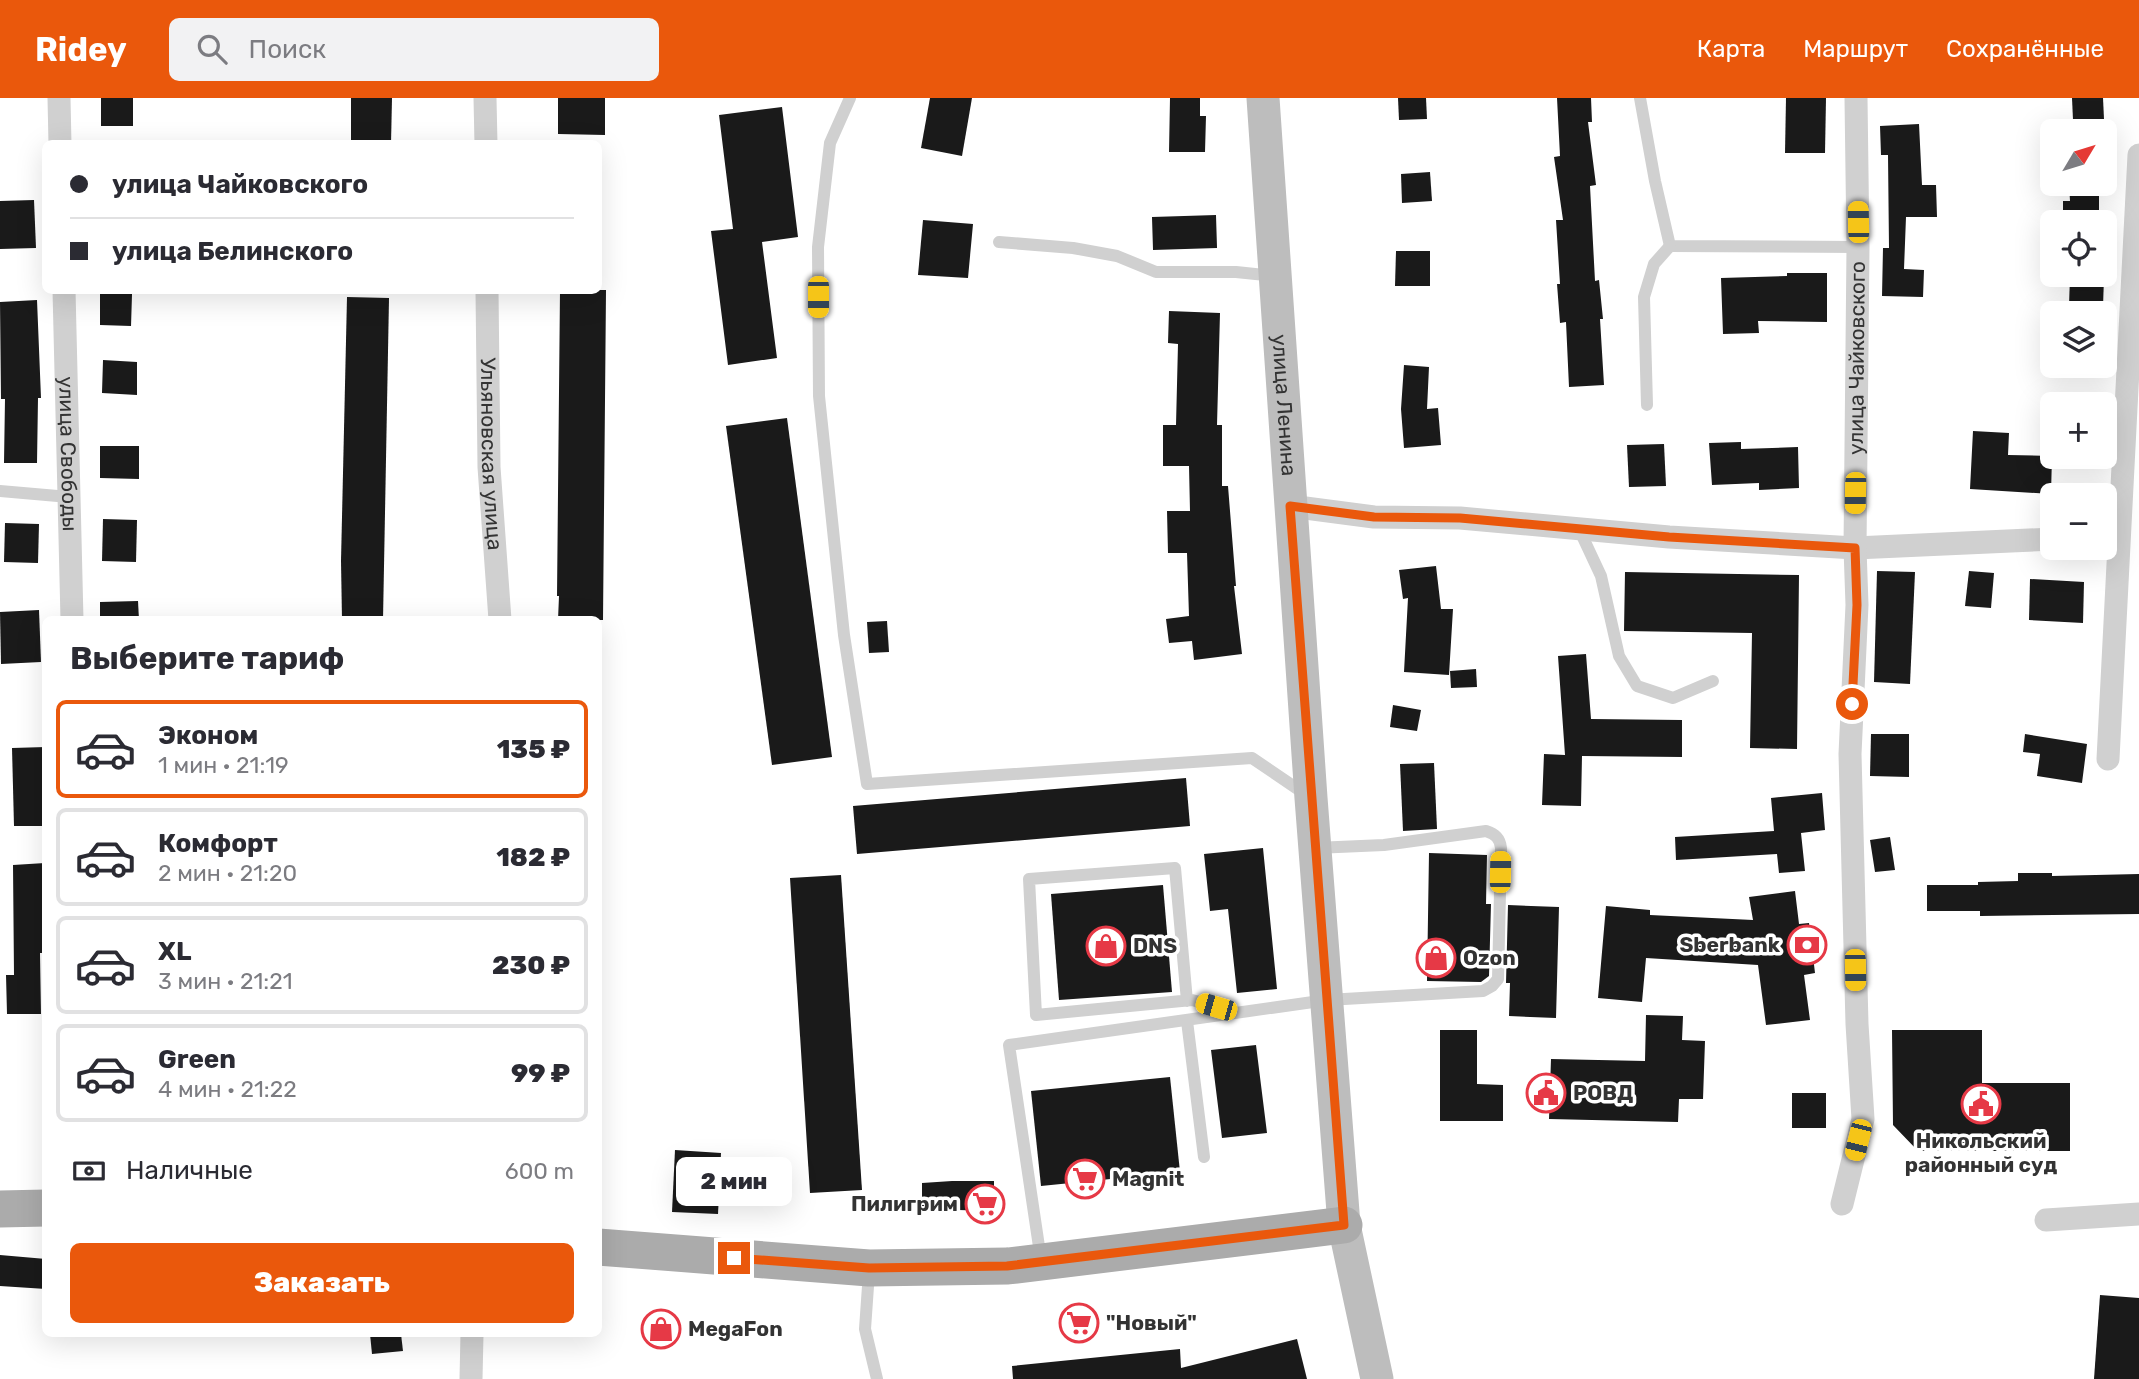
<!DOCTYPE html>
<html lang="ru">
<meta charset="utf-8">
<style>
body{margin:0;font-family:Rubik,sans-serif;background:#f2f2f3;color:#2b2b33;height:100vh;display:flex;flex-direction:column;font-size:26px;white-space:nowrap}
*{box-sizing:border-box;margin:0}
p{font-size:23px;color:#7c7c81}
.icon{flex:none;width:38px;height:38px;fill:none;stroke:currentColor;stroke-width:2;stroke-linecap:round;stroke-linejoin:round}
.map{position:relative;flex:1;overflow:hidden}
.sheet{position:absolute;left:42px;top:518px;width:560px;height:721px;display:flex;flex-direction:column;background:#fff;border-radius:10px;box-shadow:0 7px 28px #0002}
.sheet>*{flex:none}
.hud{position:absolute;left:42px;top:42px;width:560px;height:154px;border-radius:10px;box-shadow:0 7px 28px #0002;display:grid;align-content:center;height:154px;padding:0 28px;background:#fff}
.needle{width:46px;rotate:52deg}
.fabs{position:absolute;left:2040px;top:21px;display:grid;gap:14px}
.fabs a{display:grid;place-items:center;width:77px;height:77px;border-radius:10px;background:#fff;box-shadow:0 7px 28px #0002;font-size:35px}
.end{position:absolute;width:32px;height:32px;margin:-16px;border:9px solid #ea580c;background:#fff;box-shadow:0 0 0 4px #fff}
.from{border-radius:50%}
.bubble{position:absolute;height:49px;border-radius:10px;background:#fff;box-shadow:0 7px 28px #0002;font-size:23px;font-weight:800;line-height:49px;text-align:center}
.car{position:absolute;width:21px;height:42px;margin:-21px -10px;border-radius:9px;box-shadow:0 0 5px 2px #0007;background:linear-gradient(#f5c518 24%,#345 0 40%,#f5c518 0 76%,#345 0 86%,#f5c518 0)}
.hud b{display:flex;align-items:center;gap:24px;height:66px;font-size:26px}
.hud b+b{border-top:2px solid #e1e1e2}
.hud i{width:18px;height:18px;background:#2b2b33}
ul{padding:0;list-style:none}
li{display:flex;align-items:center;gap:21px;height:98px;margin:0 14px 10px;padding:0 14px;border:4px solid #e1e1e2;border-radius:10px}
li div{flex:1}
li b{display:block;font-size:26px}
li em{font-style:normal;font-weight:800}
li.active{border-color:#ea580c}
li>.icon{width:63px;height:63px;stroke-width:1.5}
h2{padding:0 28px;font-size:32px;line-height:84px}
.pay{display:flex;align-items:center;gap:18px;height:77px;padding:0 28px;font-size:26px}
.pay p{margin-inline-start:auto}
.primary-button{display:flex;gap:14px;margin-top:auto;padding:14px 28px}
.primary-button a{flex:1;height:80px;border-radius:10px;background:#ea580c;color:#fff;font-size:28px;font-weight:800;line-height:80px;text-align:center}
header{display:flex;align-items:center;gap:42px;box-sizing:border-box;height:98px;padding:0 35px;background:#ea580c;color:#fff}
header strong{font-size:33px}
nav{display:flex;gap:38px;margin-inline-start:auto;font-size:24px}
.search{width:490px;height:63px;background:#f2f2f3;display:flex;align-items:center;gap:18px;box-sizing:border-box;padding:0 24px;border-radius:10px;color:#7c7c81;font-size:26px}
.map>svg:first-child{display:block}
</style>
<header>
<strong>Ridey</strong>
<div class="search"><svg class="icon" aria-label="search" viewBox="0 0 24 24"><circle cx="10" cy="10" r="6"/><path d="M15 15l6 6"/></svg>Поиск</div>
<nav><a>Карта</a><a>Маршрут</a><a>Сохранённые</a></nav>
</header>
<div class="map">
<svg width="2139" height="1281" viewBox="0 0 2139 1281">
<rect width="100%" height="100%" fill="#fff"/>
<!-- building -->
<g fill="#1a1a1a">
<rect x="101" y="0" width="32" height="28"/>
<polygon points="351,0 392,0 391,46 351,46"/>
<polygon points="558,0 605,0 605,37 558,36"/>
<polygon points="930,0 972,0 962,58 921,50"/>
<polygon points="1170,0 1200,0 1200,18 1206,18 1205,54 1169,54"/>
<polygon points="1398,0 1426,0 1427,21 1399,22"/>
<polygon points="1557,0 1591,0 1592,24 1588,24 1596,87 1590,88 1595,183 1599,182 1603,221 1600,221 1604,287 1569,289 1566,224 1560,225 1557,186 1560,186 1556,122 1563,122 1554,59 1560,58"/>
<polygon points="1786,0 1826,0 1825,55 1785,55"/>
<polygon points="2072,0 2103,0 2104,21 2073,22"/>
<polygon points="782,9 798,139 762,144 777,260 728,267 711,133 733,131 719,17"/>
<polygon points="1919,26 1922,87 1936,87 1937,119 1906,119 1904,171 1924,172 1923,199 1882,198 1883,150 1889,150 1888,57 1881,57 1880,28"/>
<polygon points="1430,74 1432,103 1402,105 1401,76"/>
<polygon points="2069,86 2099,86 2099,124 2063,124 2063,103 2070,103"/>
<polygon points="34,102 36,150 0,151 0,103"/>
<polygon points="1216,117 1217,150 1153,152 1152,119"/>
<polygon points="923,122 973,126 968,180 918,177"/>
<polygon points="1396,153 1430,153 1430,188 1395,188"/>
<polygon points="1787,175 1827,175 1827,224 1758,223 1759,235 1723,236 1721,180 1787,178"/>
<polygon points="2070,178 2104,179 2103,209 2069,208"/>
<polygon points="560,192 606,192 603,522 558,522 559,498 557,498"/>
<polygon points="100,196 132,196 131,228 100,227"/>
<polygon points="347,199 389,200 383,522 342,522 341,463"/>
<polygon points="37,202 41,300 38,300 37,365 4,365 5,301 1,301 0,204"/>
<polygon points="1169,213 1220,215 1217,327 1222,327 1222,388 1228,388 1236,488 1234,488 1242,556 1194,562 1192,543 1169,545 1166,521 1189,518 1187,455 1168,455 1167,413 1190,413 1189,368 1163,368 1163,327 1176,327 1178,246 1168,245"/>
<polygon points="103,262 137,264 137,297 102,295"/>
<polygon points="1404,267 1429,269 1427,311 1438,310 1441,347 1404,350 1401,311"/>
<polygon points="787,320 832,659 772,667 726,328"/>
<polygon points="1973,333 2009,335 2008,357 2052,358 2051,396 1970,391"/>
<polygon points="1741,344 1741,351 1798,349 1799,390 1759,392 1759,385 1712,387 1709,345"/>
<polygon points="1664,346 1666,388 1629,389 1627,347"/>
<polygon points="100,348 139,348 139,381 100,380"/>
<polygon points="103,421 137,422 136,464 102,463"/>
<polygon points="5,425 39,426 38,465 4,464"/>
<polygon points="1436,468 1441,511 1453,511 1449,577 1404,574 1408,500 1403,501 1399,472"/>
<polygon points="1877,473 1915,474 1910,586 1874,584"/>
<polygon points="1969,473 1994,475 1991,510 1965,508"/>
<polygon points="1625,474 1799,477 1797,651 1750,650 1752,535 1624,533"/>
<polygon points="2030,481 2084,484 2083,525 2029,522"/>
<polygon points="138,503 139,522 100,522 100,504"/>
<polygon points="39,512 41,564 1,566 0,514"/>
<polygon points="887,523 889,554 869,555 867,524"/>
<polygon points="1586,556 1591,621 1682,622 1682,659 1582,658 1581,708 1542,707 1544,656 1565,657 1558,558"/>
<polygon points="1476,571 1477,589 1451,590 1450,573"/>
<polygon points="1393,607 1421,612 1417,633 1390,629"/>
<polygon points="1871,636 1909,636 1909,679 1870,678"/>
<polygon points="2025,636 2087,646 2082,685 2037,678 2040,656 2023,654"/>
<polygon points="46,649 46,728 14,728 12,650"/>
<polygon points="1434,665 1437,731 1403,733 1400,666"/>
<polygon points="1186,680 1190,728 857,756 853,708"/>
<polygon points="1822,695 1825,732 1801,735 1805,773 1779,775 1777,756 1676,762 1675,739 1774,733 1771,700"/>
<polygon points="1890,739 1895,772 1875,774 1870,742"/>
<polygon points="1263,750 1277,891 1237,895 1228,811 1210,813 1204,756"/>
<polygon points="1429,755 1487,757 1486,806 1491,806 1489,878 1481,884 1427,883"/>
<polygon points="45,765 45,855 40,855 41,916 7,916 6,877 14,877 13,767"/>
<polygon points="2018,775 2052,775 2052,778 2139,776 2139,816 1980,818 1980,813 1927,813 1927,787 1978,787 1978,784 2018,783"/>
<polygon points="841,777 862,1092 810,1095 790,780"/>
<polygon points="1163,787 1172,894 1059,902 1051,796"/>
<polygon points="1795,793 1799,826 1809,825 1815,875 1804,877 1810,922 1766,927 1758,867 1646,860 1642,904 1598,900 1606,808 1650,812 1650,817 1753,822 1749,799"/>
<polygon points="1508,807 1559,809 1556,920 1509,918 1510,885 1506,885"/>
<polygon points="1646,917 1683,918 1682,942 1705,943 1703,1001 1679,1001 1678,1024 1549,1021 1551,961 1645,963"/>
<polygon points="1440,932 1477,932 1477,986 1503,987 1503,1023 1440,1023"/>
<polygon points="1892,932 1982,932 1982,985 2070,985 2070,1053 1918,1053 1893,1027"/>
<polygon points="1256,947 1267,1035 1222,1040 1211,952"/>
<polygon points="1170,979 1180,1074 1041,1088 1031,993"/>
<rect x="1792" y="995" width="34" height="35"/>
<polygon points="675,1052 721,1055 718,1116 672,1114"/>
<polygon points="952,1083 994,1083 994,1113 922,1111 922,1085"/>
<polygon points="0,1157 46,1161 46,1191 0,1188"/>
<polygon points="2100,1197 2139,1200 2139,1281 2094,1281"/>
<polygon points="370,1236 401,1236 403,1253 372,1256"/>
<polygon points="1297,1241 1307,1281 1013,1281 1012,1268 1180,1251 1181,1270"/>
</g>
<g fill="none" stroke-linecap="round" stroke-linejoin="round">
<!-- lane -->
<g stroke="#d0d0d0" stroke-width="12">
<polyline points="850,0 830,45 818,149 819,298 844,537 867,686 1252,660 1305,696"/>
<polyline points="1640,0 1655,83 1670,148 1858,149"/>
<polyline points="999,144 1073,150 1117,158 1156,174 1236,174 1274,178"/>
<polyline points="1647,307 1644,199 1654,166 1670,148"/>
<polyline points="0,393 69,399"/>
<polyline points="1579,431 1601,478 1619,558 1637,588 1673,600 1713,583"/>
<polyline points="1187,903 1175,770 1029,781 1036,917 1192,902 1232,913"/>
<polyline points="1187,923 1204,1059"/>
<path d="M1041,1162L1009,947L1327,902L1483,893L1492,888L1498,881L1501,750C1500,740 1495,736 1486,733L1384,747L1315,750"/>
<polyline points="869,1174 865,1231 877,1281"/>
</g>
<!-- street -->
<g stroke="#d0d0d0" stroke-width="23">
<polyline points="59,0 60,46"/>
<polyline points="485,0 486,46"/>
<path id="s1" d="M64,192L72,522"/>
<path id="s2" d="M487,192L489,369L500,522"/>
<polyline points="1290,408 1374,419 1460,420 1669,439 1855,450 2053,441"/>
<polyline points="2108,661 2139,57"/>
<path id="s3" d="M1842,1106L1863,1021L1857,926L1850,656L1857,507L1855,450L1858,149L1856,0"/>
<polyline points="2046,1122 2139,1116"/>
<polyline points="471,1281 472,1236"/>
</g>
<!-- secondary -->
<path stroke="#bdbdbd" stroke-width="33" id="s4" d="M1263,0L1311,700L1344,1127L1377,1281"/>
<!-- primary -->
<g stroke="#ababab" stroke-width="37">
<polyline points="0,1111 46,1110"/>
<polyline points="598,1149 869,1170 1008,1168 1344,1127"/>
</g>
</g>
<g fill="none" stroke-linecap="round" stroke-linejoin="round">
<!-- route -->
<polyline stroke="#ea580c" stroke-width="9" points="734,1160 869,1170 1007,1168 1344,1127 1290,408 1374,419 1460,420 1669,439 1855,450 1857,507 1852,606"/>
</g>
<!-- icons -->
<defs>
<symbol id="bank-ring" viewBox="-11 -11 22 22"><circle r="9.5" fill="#fff" stroke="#e63946" stroke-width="1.5"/><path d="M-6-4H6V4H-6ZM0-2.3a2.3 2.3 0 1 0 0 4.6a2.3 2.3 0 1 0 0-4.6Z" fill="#e63946"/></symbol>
<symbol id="shop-ring" viewBox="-11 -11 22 22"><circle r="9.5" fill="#fff" stroke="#e63946" stroke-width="1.5"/><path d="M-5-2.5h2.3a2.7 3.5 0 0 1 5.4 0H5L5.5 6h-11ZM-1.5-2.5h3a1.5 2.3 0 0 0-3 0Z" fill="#e63946"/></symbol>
<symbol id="civic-ring" viewBox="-11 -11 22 22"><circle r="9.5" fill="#fff" stroke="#e63946" stroke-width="1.5"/><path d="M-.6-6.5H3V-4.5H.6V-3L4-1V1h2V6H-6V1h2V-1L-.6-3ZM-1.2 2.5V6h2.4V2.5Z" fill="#e63946"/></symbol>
<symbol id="supermarket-ring" viewBox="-11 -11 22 22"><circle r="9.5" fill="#fff" stroke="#e63946" stroke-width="1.5"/><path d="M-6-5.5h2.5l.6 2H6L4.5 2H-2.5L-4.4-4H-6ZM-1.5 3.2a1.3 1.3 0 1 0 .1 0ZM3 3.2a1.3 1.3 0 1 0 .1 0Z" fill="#e63946"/></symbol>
</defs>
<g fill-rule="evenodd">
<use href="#bank-ring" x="1785" y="825" width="44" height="44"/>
<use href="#shop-ring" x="1084" y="826" width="44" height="44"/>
<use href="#shop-ring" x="1414" y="838" width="44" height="44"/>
<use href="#civic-ring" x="1524" y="973" width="44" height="44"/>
<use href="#civic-ring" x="1959" y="984" width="44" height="44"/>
<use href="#supermarket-ring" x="1063" y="1059" width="44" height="44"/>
<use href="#supermarket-ring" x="963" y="1084" width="44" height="44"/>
<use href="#supermarket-ring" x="1057" y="1203" width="44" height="44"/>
<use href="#shop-ring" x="639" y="1209" width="44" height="44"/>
</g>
<g text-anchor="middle" stroke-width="7" stroke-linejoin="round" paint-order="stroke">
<!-- street labels -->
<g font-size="21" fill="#333" stroke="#fff">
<text dy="7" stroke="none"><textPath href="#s3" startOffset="849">улица Чайковского</textPath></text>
<text dy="7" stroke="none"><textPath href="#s4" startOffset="308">улица Ленина</textPath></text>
<text dy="7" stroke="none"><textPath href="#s1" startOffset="164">улица Свободы</textPath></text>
<text dy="7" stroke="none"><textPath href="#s2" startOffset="164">Ульяновская улица</textPath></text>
</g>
<!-- poi labels -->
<g font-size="21" font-weight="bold" fill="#333" stroke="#fff" text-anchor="start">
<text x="1780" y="854" text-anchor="end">Sberbank</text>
<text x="1133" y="855">DNS</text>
<text x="1463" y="867">Ozon</text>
<text x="1573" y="1002">РОВД</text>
<text x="1981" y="1050" text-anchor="middle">Никольский<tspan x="1981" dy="24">районный суд</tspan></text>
<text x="1112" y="1088">Magnit</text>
<text x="958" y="1113" text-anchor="end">Пилигрим</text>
<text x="1106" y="1232">"Новый"</text>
<text x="688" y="1238">MegaFon</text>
</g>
</g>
</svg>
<div class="fabs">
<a><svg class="needle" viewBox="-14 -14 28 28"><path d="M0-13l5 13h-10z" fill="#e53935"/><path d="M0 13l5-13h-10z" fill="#7c7c81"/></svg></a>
<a><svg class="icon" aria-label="locate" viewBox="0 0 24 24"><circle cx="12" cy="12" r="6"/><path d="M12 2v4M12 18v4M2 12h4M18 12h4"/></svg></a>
<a><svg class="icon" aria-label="layers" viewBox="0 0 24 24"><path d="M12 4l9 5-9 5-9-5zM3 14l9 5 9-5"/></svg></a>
<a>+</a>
<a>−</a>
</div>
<i class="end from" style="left:1852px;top:606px"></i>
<i class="end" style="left:734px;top:1160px"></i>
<div class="bubble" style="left:676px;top:1059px;width:116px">2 мин</div>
<i class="car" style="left:1858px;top:124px;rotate:359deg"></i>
<i class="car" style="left:818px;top:199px;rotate:180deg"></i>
<i class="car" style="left:1855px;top:395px;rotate:181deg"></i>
<i class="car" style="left:1500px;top:774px;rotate:1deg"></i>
<i class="car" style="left:1855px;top:872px;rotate:179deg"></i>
<i class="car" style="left:1216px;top:909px;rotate:286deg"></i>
<i class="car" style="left:1858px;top:1042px;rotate:194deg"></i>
<div class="hud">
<b><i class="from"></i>улица Чайковского</b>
<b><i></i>улица Белинского</b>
</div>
<section class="sheet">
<h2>Выберите тариф</h2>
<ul>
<li class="active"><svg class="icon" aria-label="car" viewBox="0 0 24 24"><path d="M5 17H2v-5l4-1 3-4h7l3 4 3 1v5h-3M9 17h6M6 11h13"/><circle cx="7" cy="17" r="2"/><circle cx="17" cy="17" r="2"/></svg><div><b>Эконом</b><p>1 мин · 21:19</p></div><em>135 ₽</em></li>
<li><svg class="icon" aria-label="car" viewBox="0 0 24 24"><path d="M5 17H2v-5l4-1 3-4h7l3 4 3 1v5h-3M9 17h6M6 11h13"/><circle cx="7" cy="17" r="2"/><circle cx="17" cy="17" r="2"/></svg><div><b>Комфорт</b><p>2 мин · 21:20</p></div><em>182 ₽</em></li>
<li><svg class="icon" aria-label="car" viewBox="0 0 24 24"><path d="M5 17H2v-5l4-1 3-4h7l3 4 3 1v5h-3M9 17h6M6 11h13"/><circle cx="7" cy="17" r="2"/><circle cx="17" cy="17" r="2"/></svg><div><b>XL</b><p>3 мин · 21:21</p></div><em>230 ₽</em></li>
<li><svg class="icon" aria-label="car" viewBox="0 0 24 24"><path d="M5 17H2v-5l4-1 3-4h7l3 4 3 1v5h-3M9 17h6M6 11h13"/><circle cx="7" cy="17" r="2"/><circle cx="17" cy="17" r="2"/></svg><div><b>Green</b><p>4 мин · 21:22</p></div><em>99 ₽</em></li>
</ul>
<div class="pay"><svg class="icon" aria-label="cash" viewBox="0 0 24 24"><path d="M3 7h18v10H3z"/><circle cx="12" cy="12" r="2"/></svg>Наличные<p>600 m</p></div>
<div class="primary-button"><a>Заказать</a></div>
</section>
</div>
